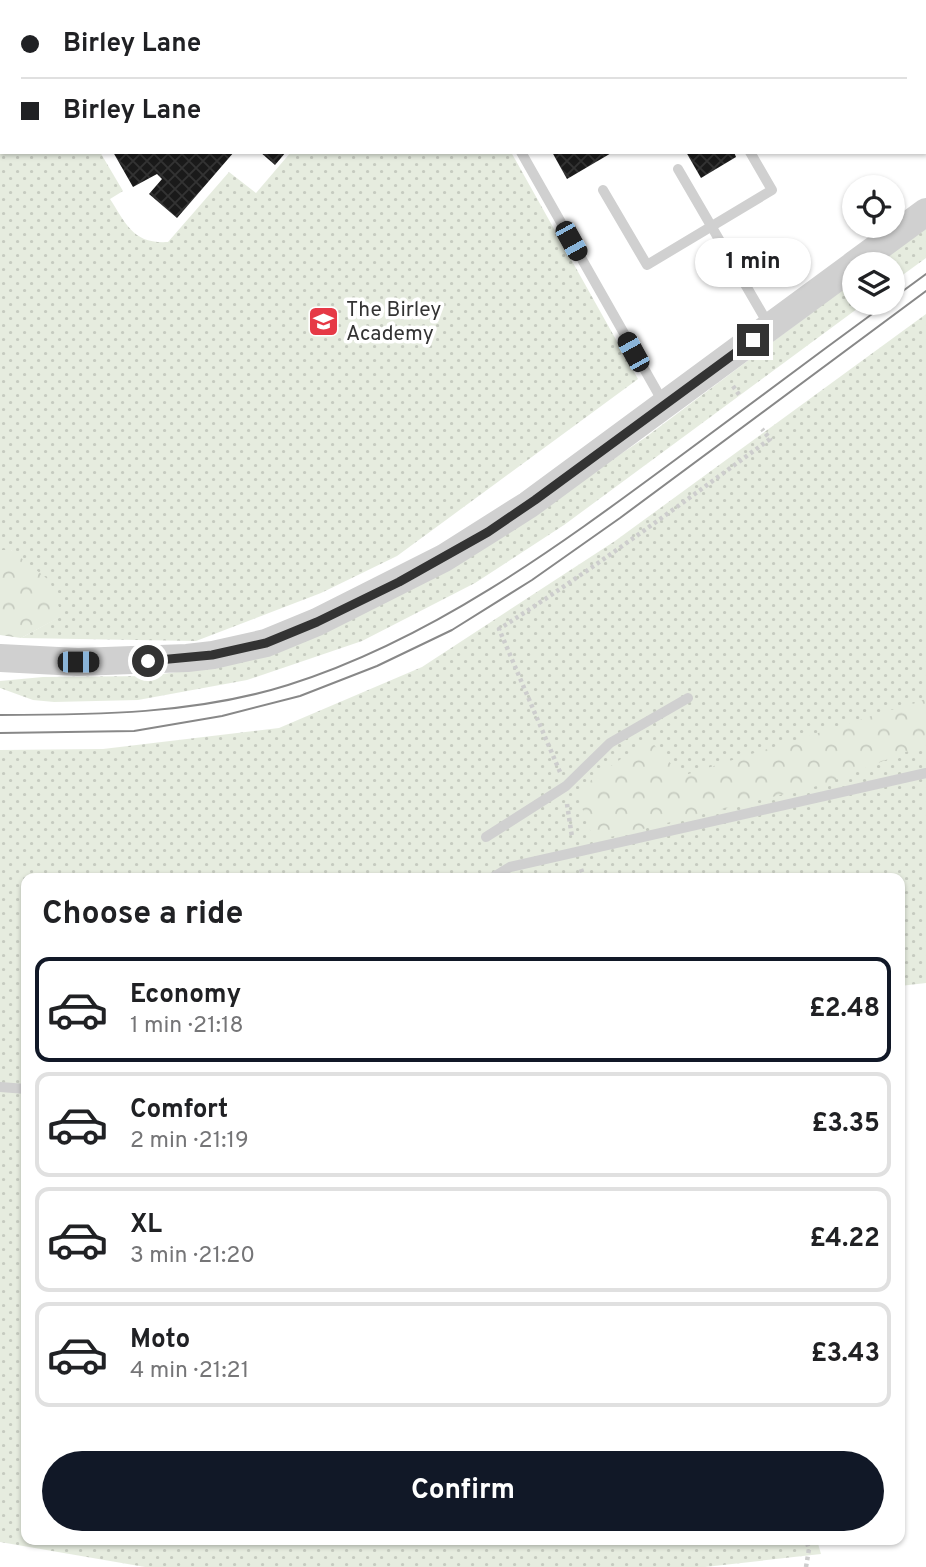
<!DOCTYPE html>
<meta charset="utf-8">
<style>
body{margin:0;font-family:Overpass,sans-serif;background:#f2f2f2;color:#202124;height:100vh;display:flex;flex-direction:column;font-size:26px;white-space:nowrap}
*{box-sizing:border-box;margin:0}
p{font-size:23px;color:#757577}
.icon{flex:none;width:38px;height:38px;fill:none;stroke:currentColor;stroke-width:2;stroke-linecap:round;stroke-linejoin:round}
.map{position:relative;flex:1;overflow:hidden}
.drawer{position:absolute;left:21px;top:873px;width:884px;height:672px;display:flex;flex-direction:column;background:#fff;border-radius:14px;box-shadow:0 2px 5px #0004}
.drawer>*{flex:none}
.banner{position:absolute;left:0px;top:0px;width:928px;height:154px;box-shadow:0 2px 5px #0004;display:grid;align-content:center;height:154px;padding:0 21px;background:#fff}
.controls{position:absolute;left:842px;top:175px;display:grid;gap:14px}
.controls a{display:grid;place-items:center;width:63px;height:63px;border-radius:50%;background:#fff;box-shadow:0 2px 5px #0004;font-size:35px}
.end{position:absolute;width:32px;height:32px;margin:-16px;border:9px solid #333;background:#fff;box-shadow:0 0 0 4px #fff}
.from{border-radius:50%}
.bubble{position:absolute;height:49px;border-radius:24px;background:#fff;box-shadow:0 2px 5px #0004;font-size:23px;font-weight:700;line-height:49px;text-align:center}
.car{position:absolute;width:21px;height:42px;margin:-21px -10px;border-radius:9px;box-shadow:0 0 5px 2px #0007;background:linear-gradient(#222 24%,#8ab4d8 0 40%,#222 0 76%,#8ab4d8 0 86%,#222 0)}
.banner b{display:flex;align-items:center;gap:24px;height:66px;font-size:26px}
.banner b+b{border-top:2px solid #e0e0e0}
.banner i{width:18px;height:18px;background:#202124}
ul{padding:0;list-style:none}
li{display:flex;align-items:center;gap:21px;height:105px;margin:0 14px 10px;padding:0 7px;border:4px solid #e0e0e0;border-radius:14px}
li div{flex:1}
li b{display:block;font-size:26px}
li em{font-style:normal;font-weight:700}
li.current{border-color:#111827}
li>.icon{width:63px;height:63px;stroke-width:1.5}
h2{padding:0 21px;font-size:32px;line-height:84px}
.cta{display:flex;gap:14px;margin-top:auto;padding:14px 21px}
.cta a{flex:1;height:80px;border-radius:42px;background:#111827;color:#fff;font-size:28px;font-weight:700;line-height:80px;text-align:center}
.map>svg:first-child{display:block}
</style>
<div class="map">
<svg width="926" height="1567" viewBox="0 0 926 1567">
<defs>
<pattern id="grass-dots" width="8" height="8" patternUnits="userSpaceOnUse" patternTransform="scale(1.75)"><rect width="8" height="8" fill="#e6ecdf"/><path d="M2 2h.1M6 6h.1" fill="none" stroke="#c6cbc0" stroke-width="1.8" stroke-linecap="round"/></pattern>
<pattern id="forest-crowns" width="20" height="18" patternUnits="userSpaceOnUse" patternTransform="scale(1.75)"><rect width="20" height="18" fill="#e6ecdf"/><path d="M2 6a3 3 0 1 1 6 0M12 15a3 3 0 1 1 6 0" fill="none" stroke="#c6cbc0"/></pattern>
<pattern id="building-cross-hatch" width="8" height="8" patternUnits="userSpaceOnUse" patternTransform="scale(1.75)"><rect width="8" height="8" fill="#1a1a1a"/><path d="M0 0l8 8M0 8l8-8" fill="none" stroke="#333"/></pattern>
</defs>
<rect width="100%" height="100%" fill="#fff"/>
<!-- grass -->
<g fill="url(#grass-dots)">
<path d="M0,0L10,2H2V152H100L123,191L110,199C127,225 133,244 168,242L229,172L256,193L291,152H511L638,379L397,556L321,593L196,641L21,638L61,616L11,550H0Z"/>
<polygon points="926,227 926,258 893,282 892,264 877,264"/>
<polygon points="854,281 854,303 865,303 564,525 475,583 362,641 247,680 138,700 54,702 33,700 0,688 0,681 43,677 148,676 220,666 458,563 646,437"/>
<polygon points="926,314 926,983 900,986 900,878 26,878 26,1540 817,1540 821,1554 705,1567 145,1567 0,1542 0,750 103,749 279,728 422,667 615,541"/>
</g>
<!-- forest -->
<g fill="url(#forest-crowns)">
<polygon points="0,550 11,550 50,581 62,616 21,638 0,635"/>
<polygon points="926,699 926,744 825,784 594,841 576,791 649,739 682,776"/>
</g>
<!-- building -->
<g fill="url(#building-cross-hatch)">
<polygon points="113,152 234,152 177,218 149,194 162,179 157,174 133,187"/>
<polygon points="260,152 286,152 275,165"/>
<polygon points="552,152 613,152 567,179"/>
<polygon points="686,152 734,152 736,157 701,178"/>
</g>
<g fill="none" stroke-linecap="round" stroke-linejoin="round">
<!-- path -->
<g stroke="#cdcdcd" stroke-width="4.5" stroke-dasharray="3.5 3.5" stroke-linecap="butt">
<polyline points="733,386 740,396"/>
<path d="M560,772L499,629C592,570 681,504 770,439L762,429"/>
<polyline points="567,804 572,837"/>
<polyline points="581,869 584,878"/>
<polyline points="806,1567 809,1549 806,1540"/>
</g>
<!-- service -->
<g stroke="#d0d0d0" stroke-width="10">
<polyline points="521,152 663,402"/>
<polyline points="678,169 770,327"/>
<polyline points="603,190 647,265 772,190 750,152"/>
<polyline points="486,837 566,786 610,743 688,698"/>
<polyline points="492,878 510,867 926,773"/>
<polyline points="0,1087 26,1089"/>
</g>
<!-- minor -->
<polyline stroke="#d0d0d0" stroke-width="23" points="856,0 857,2"/>
<!-- tertiary -->
<g stroke="#d0d0d0" stroke-width="28">
<polyline points="855,264 926,212"/>
<polyline points="0,658 78,662 187,658 213,655 266,643 317,622 444,558 528,505 854,265"/>
</g>
<!-- tram -->
<g stroke="#888" stroke-width="2">
<polyline points="892,299 926,274"/>
<path d="M0,715C96,715 196,714 288,685C431,640 556,548 675,460C745,408 816,355 887,303"/>
<polyline points="0,733 134,731 222,716 300,696 377,666 452,630 532,580 620,518 926,291"/>
</g>
</g>
<g fill="none" stroke-linecap="round" stroke-linejoin="round">
<!-- route -->
<polyline stroke="#333" stroke-width="9" points="148,661 212,655 266,643 317,622 399,582 488,532 535,500 753,340"/>
</g>
<!-- icons -->
<defs>
<symbol id="school-square" viewBox="-11 -11 22 22"><rect x="-9" y="-9" width="18" height="18" rx="4" fill="#e63946" stroke="#fff"/><path d="M0-5L7-2L0 1L-7-2ZM-4 1L0 2.5L4 1V4Q0 6-4 4Z" fill="#fff"/></symbol>
</defs>
<g fill-rule="evenodd">
<use href="#school-square" x="306" y="304" width="35" height="35"/>
</g>
<g text-anchor="middle" stroke-width="7" stroke-linejoin="round" paint-order="stroke">
<!-- poi labels -->
<g font-size="21" fill="#333" stroke="#fff" text-anchor="start">
<text x="346" y="316">The Birley<tspan x="346" dy="24">Academy</tspan></text>
</g>
</g>
</svg>
<div class="controls">
<a><svg class="icon" aria-label="locate" viewBox="0 0 24 24"><circle cx="12" cy="12" r="6"/><path d="M12 2v4M12 18v4M2 12h4M18 12h4"/></svg></a>
<a><svg class="icon" aria-label="layers" viewBox="0 0 24 24"><path d="M12 4l9 5-9 5-9-5zM3 14l9 5 9-5"/></svg></a>
</div>
<i class="end from" style="left:148px;top:661px"></i>
<i class="end" style="left:753px;top:340px"></i>
<div class="bubble" style="left:695px;top:238px;width:116px">1 min</div>
<i class="car" style="left:571px;top:241px;rotate:151deg"></i>
<i class="car" style="left:633px;top:352px;rotate:331deg"></i>
<i class="car" style="left:78px;top:662px;rotate:90deg"></i>
<div class="banner">
<b><i class="from"></i>Birley Lane</b>
<b><i></i>Birley Lane</b>
</div>
<section class="drawer">
<h2>Choose a ride</h2>
<ul>
<li class="current"><svg class="icon" aria-label="car" viewBox="0 0 24 24"><path d="M5 17H2v-5l4-1 3-4h7l3 4 3 1v5h-3M9 17h6M6 11h13"/><circle cx="7" cy="17" r="2"/><circle cx="17" cy="17" r="2"/></svg><div><b>Economy</b><p>1 min · 21:18</p></div><em>£2.48</em></li>
<li><svg class="icon" aria-label="car" viewBox="0 0 24 24"><path d="M5 17H2v-5l4-1 3-4h7l3 4 3 1v5h-3M9 17h6M6 11h13"/><circle cx="7" cy="17" r="2"/><circle cx="17" cy="17" r="2"/></svg><div><b>Comfort</b><p>2 min · 21:19</p></div><em>£3.35</em></li>
<li><svg class="icon" aria-label="car" viewBox="0 0 24 24"><path d="M5 17H2v-5l4-1 3-4h7l3 4 3 1v5h-3M9 17h6M6 11h13"/><circle cx="7" cy="17" r="2"/><circle cx="17" cy="17" r="2"/></svg><div><b>XL</b><p>3 min · 21:20</p></div><em>£4.22</em></li>
<li><svg class="icon" aria-label="car" viewBox="0 0 24 24"><path d="M5 17H2v-5l4-1 3-4h7l3 4 3 1v5h-3M9 17h6M6 11h13"/><circle cx="7" cy="17" r="2"/><circle cx="17" cy="17" r="2"/></svg><div><b>Moto</b><p>4 min · 21:21</p></div><em>£3.43</em></li>
</ul>
<div class="cta"><a>Confirm</a></div>
</section>
</div>
